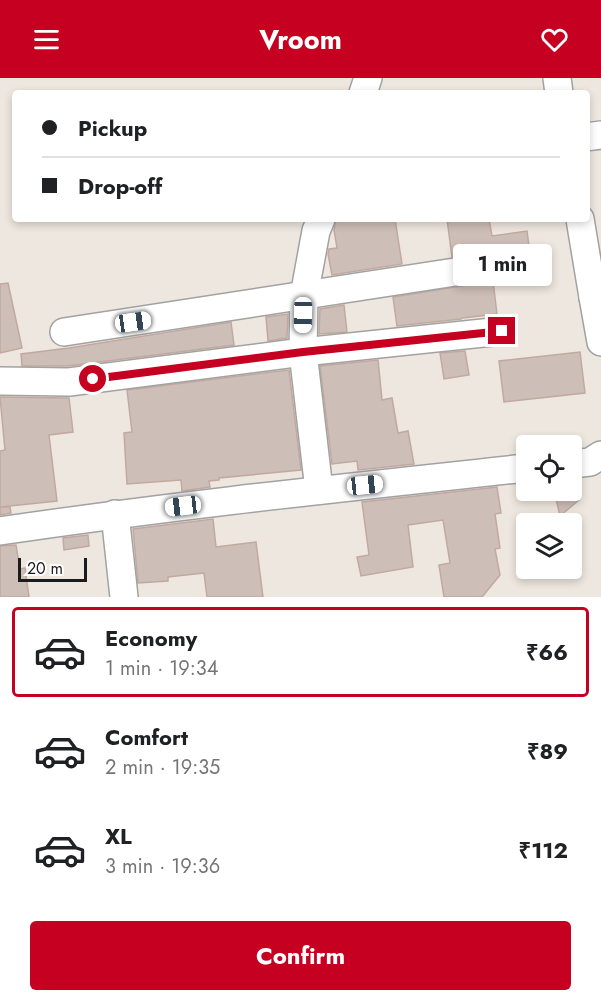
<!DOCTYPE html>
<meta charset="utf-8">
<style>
body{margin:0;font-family:Jost,sans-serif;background:#f2f2f2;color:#202124;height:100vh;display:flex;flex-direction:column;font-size:22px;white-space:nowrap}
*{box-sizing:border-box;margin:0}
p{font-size:20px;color:#757577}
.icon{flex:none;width:33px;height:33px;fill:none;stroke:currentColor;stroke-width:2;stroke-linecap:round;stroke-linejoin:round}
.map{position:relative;height:519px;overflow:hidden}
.drawer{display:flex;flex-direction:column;background:#fff;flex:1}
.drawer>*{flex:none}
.guide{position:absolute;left:12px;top:12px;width:578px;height:132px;border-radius:6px;box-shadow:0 3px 9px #0003;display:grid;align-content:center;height:132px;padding:0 30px;background:#fff}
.controls{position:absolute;left:516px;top:357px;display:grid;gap:12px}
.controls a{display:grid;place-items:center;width:66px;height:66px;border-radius:6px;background:#fff;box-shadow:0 3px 9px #0003;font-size:30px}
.scale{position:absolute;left:18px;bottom:15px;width:69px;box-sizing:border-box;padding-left:6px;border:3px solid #1b1b1b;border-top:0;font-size:16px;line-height:21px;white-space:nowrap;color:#1b1b1b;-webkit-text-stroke:4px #fff;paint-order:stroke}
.end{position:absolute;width:27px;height:27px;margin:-14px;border:8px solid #c60021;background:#fff;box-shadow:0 0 0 3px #fff}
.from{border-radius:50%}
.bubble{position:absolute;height:42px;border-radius:6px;background:#fff;box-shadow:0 3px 9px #0003;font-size:20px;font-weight:700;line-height:42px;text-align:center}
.car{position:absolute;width:18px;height:36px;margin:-18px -9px;border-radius:8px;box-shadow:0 0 4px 2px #0007;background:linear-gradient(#fff 24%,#345 0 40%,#fff 0 76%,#345 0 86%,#fff 0)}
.guide b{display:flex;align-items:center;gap:21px;height:57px;font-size:22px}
.guide b+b{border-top:2px solid #e0e0e0}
.guide i{width:15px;height:15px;background:#202124}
ul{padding:10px 0 0;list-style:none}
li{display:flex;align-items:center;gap:18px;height:90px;margin:0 12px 9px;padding:0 18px;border:3px solid transparent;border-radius:6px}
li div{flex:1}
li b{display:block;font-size:22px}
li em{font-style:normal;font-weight:700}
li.selected{border-color:#c60021}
li>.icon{width:54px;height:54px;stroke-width:1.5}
.action{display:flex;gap:12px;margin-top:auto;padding:12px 30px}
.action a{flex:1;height:69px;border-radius:6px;background:#c60021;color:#fff;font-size:24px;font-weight:700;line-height:69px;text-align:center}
header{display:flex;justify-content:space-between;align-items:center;height:78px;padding:0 30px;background:#c60021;color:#fff;font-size:27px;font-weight:700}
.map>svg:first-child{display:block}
</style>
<header><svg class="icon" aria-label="menu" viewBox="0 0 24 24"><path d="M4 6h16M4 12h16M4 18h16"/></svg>Vroom<svg class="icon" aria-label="heart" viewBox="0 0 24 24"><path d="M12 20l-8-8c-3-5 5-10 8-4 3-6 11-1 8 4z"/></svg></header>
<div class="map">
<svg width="601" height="519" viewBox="0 0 601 519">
<rect width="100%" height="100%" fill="#eee7df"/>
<!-- building -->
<g fill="#cebeb8" stroke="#c1a9a0" stroke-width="1.5">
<polygon points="343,141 395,141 402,186 332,197 328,176 329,171 337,170 334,152 336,142"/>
<polygon points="447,141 489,141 492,158 527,153 533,198 494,203 498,201 502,195 504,187 501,180 494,175 486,173 452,179"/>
<polygon points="493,203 497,236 462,240 461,241 397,248 393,219"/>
<polygon points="8,205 22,270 0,275 0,206"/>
<polygon points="344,227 347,254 319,256 320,231"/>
<polygon points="288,236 287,260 268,263 266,239"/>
<polygon points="231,244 234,267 68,288 22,288 21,276 69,270"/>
<polygon points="465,273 469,297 444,301 440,275"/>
<polygon points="580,274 585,315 504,324 499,283"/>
<polygon points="378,282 382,322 392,320 398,355 408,353 414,386 358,392 357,383 332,386 320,288"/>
<polygon points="289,292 301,392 219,400 219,402 209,403 210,409 182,413 181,402 127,406 124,355 132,354 127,312"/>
<polygon points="0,319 69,320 73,354 49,357 57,423 0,429 0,373 5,372"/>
<polygon points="497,409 501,435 495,436 500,470 495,471 500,497 482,519 444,519 439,487 450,485 443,442 408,447 413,489 361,498 357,479 369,477 362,424"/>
<polygon points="554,412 570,412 579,422 560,438"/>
<polygon points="0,429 10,429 11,435 0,437"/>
<polygon points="213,441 216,469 256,464 263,519 207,519 204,495 168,499 168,503 138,505 133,451"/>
<polygon points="88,457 89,468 64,472 63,460"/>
<polygon points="16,467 20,491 25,490 29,519 0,519 0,468"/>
</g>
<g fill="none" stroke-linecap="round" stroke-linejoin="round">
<defs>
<g id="minor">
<polyline points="557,0 559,15"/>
<polyline points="363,15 368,0"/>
<polyline points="586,59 601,57"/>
<polyline points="580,141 593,219 601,218"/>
<polyline points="593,219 601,264"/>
<polyline points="64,254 488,189"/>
<polyline points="0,303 69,304 303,274 502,253"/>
<polyline points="572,386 590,384 601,377"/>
<polyline points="319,412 303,274 304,218 316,153 321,141"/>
<polyline points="115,436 124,519"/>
<path d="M0,453C175,427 351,409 526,390"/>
</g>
</defs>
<!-- minor casing -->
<use href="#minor" stroke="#a2a2a2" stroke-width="30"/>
<!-- minor -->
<use href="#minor" stroke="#fff" stroke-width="27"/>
</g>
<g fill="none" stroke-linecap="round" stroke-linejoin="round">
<!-- route -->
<polyline stroke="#c60021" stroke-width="8" points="93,301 303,274 502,253"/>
</g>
</svg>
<div class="controls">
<a><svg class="icon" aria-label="locate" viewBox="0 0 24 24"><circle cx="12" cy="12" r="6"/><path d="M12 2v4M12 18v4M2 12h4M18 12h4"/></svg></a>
<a><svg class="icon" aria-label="layers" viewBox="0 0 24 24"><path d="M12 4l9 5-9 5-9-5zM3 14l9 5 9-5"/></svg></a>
</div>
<div class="scale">20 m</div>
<i class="end from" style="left:93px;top:301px"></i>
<i class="end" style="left:502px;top:253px"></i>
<div class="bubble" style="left:453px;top:166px;width:99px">1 min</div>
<i class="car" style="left:303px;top:237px;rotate:181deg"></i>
<i class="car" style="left:133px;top:244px;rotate:82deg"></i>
<i class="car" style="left:365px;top:407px;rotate:84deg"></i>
<i class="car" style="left:183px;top:428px;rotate:263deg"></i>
<div class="guide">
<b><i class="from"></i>Pickup</b>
<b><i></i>Drop-off</b>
</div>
</div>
<section class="drawer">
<ul>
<li class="selected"><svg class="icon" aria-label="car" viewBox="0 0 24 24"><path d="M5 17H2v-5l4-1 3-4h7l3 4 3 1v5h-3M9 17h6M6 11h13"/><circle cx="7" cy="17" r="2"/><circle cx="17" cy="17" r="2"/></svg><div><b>Economy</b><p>1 min · 19:34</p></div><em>₹66</em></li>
<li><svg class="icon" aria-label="car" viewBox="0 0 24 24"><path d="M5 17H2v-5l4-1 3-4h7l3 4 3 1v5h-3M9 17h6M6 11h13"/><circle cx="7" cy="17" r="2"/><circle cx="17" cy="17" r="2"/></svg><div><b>Comfort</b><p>2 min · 19:35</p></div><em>₹89</em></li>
<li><svg class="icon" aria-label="car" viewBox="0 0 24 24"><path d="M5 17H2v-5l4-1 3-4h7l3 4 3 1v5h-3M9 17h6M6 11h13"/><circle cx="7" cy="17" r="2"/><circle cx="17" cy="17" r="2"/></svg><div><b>XL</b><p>3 min · 19:36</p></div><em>₹112</em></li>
</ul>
<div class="action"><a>Confirm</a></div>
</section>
